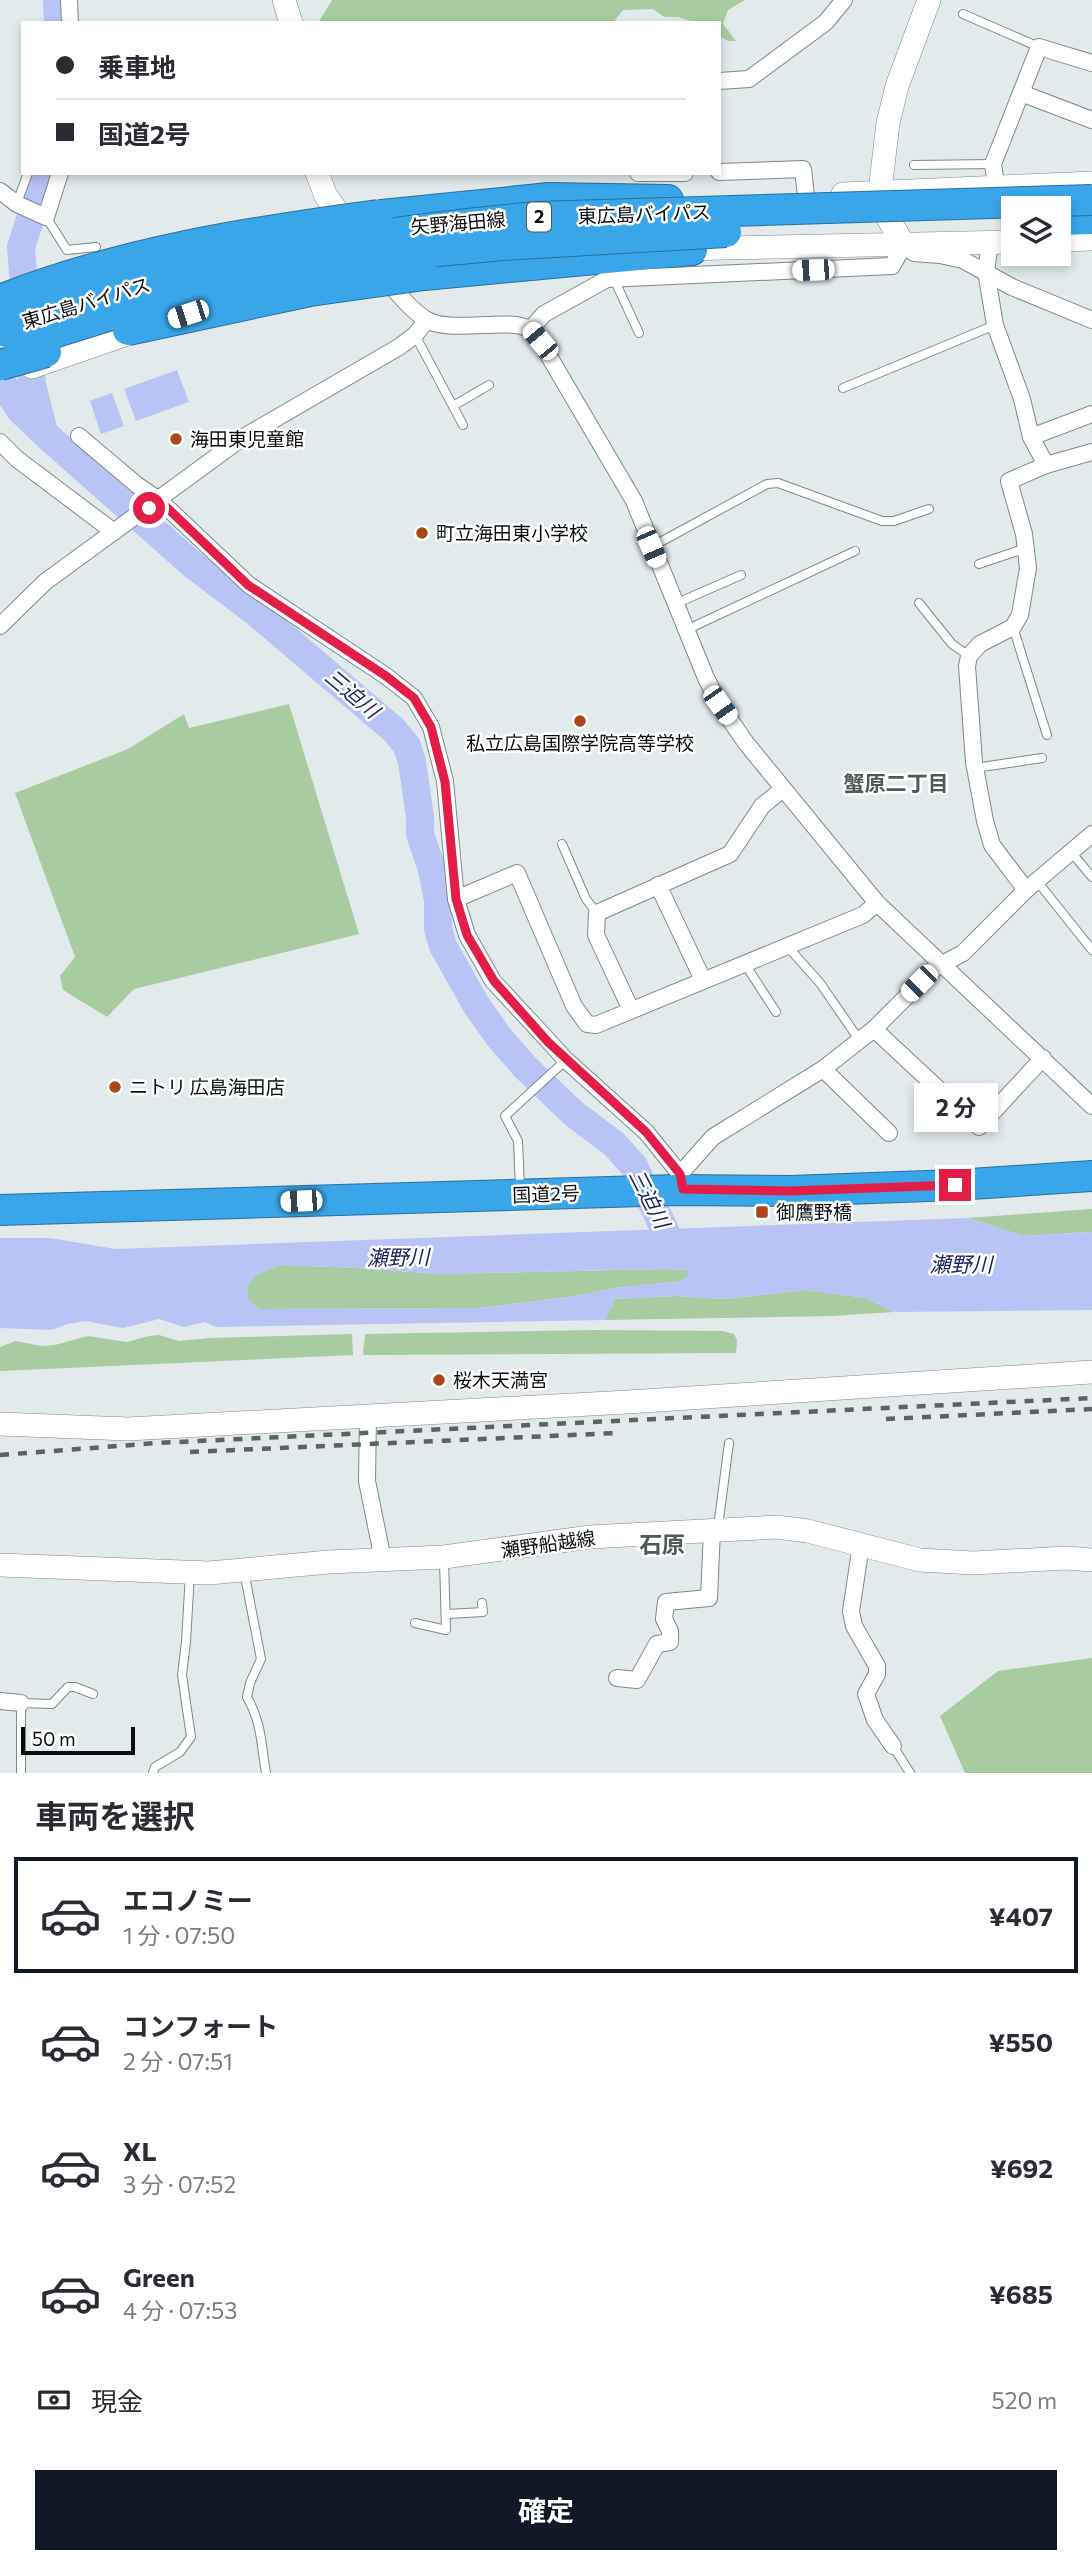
<!DOCTYPE html>
<html lang="ja">
<meta charset="utf-8">
<style>
body{margin:0;font-family:Commissioner,"Noto Sans JP",sans-serif;background:#f2f2f3;color:#2b2b33;height:100vh;display:flex;flex-direction:column;font-size:26px;white-space:nowrap}
*{box-sizing:border-box;margin:0}
p{font-size:23px;color:#7c7c81}
.icon{flex:none;width:38px;height:38px;fill:none;stroke:currentColor;stroke-width:2;stroke-linecap:round;stroke-linejoin:round}
.map{position:relative;height:1773px;overflow:hidden}
.side{display:flex;flex-direction:column;background:#fff;flex:1}
.side>*{flex:none}
.top-card{position:absolute;left:21px;top:21px;width:700px;height:154px;border-radius:0px;box-shadow:0 4px 10px #0003;display:grid;align-content:center;height:154px;padding:0 35px;background:#fff}
.controls{position:absolute;left:1001px;top:196px;display:grid;gap:14px}
.controls a{display:grid;place-items:center;width:70px;height:70px;border-radius:0px;background:#fff;box-shadow:0 4px 10px #0003;font-size:35px}
.scale{position:absolute;left:21px;bottom:18px;width:114px;box-sizing:border-box;padding-left:7px;border:4px solid #0a0d0e;border-top:0;font-size:19px;line-height:24px;white-space:nowrap;color:#0a0d0e;-webkit-text-stroke:5px #fff;paint-order:stroke}
.end{position:absolute;width:32px;height:32px;margin:-16px;border:9px solid #e11d48;background:#fff;box-shadow:0 0 0 4px #fff}
.from{border-radius:50%}
.bubble{position:absolute;height:49px;border-radius:0px;background:#fff;box-shadow:0 4px 10px #0003;font-size:23px;font-weight:700;line-height:49px;text-align:center}
.car{position:absolute;width:21px;height:42px;margin:-21px -10px;border-radius:9px;box-shadow:0 0 5px 2px #0007;background:linear-gradient(#fff 24%,#345 0 40%,#fff 0 76%,#345 0 86%,#fff 0)}
.top-card b{display:flex;align-items:center;gap:24px;height:66px;font-size:26px}
.top-card b+b{border-top:2px solid #e1e1e2}
.top-card i{width:18px;height:18px;background:#2b2b33}
ul{padding:0;list-style:none}
li{display:flex;align-items:center;gap:21px;height:116px;margin:0 14px 10px;padding:0 21px;border:4px solid transparent;border-radius:0px}
li div{flex:1}
li b{display:block;font-size:26px}
li em{font-style:normal;font-weight:700}
li.active{border-color:#111827}
li>.icon{width:63px;height:63px;stroke-width:1.5}
h2{padding:0 35px;font-size:32px;line-height:84px}
.pay{display:flex;align-items:center;gap:18px;height:77px;padding:0 35px;font-size:26px}
.pay p{margin-inline-start:auto}
.cta{display:flex;gap:14px;margin-top:auto;padding:14px 35px}
.cta a{flex:1;height:80px;border-radius:0px;background:#111827;color:#fff;font-size:28px;font-weight:700;line-height:80px;text-align:center}
.map>svg:first-child{display:block}
</style>
<div class="map">
<svg width="1092" height="1773" viewBox="0 0 1092 1773">
<rect width="100%" height="100%" fill="#e2eaec"/>
<!-- green -->
<g fill="#a8cba2">
<polygon points="332,0 745,0 728,10 723,24 736,41 728,41 719,36 719,23 696,23 679,17 664,17 653,9 623,10 613,23 318,23"/>
<polygon points="289,704 359,934 134,989 107,1017 63,990 60,976 75,957 15,793 128,749 184,714 189,728"/>
<polygon points="1092,1209 1092,1232 1023,1236 968,1218"/>
<polygon points="280,1265 358,1268 438,1274 666,1269 686,1270 689,1275 682,1281 616,1288 575,1296 479,1308 260,1309 248,1300 247,1286 256,1275"/>
<polygon points="806,1290 866,1298 894,1312 832,1316 605,1320 615,1299 675,1296 727,1299"/>
<polygon points="593,1330 723,1331 734,1334 737,1340 736,1353 363,1355 365,1334"/>
<polygon points="352,1334 353,1355 0,1371 0,1347 16,1341 41,1346 55,1345 88,1336 127,1342 149,1336 159,1335 179,1341 210,1338"/>
<polygon points="1092,1658 1092,1773 965,1773 940,1716 998,1671"/>
</g>
<!-- water -->
<g fill="#b8c4f6" fill-rule="evenodd">
<polygon points="177,370 189,402 136,421 124,389"/>
<polygon points="112,393 124,426 101,434 90,401"/>
<path d="M968,1218L1023,1236L1092,1232V1310L894,1312L866,1298L806,1290L727,1299L675,1296L615,1299L605,1320L216,1327L205,1322L184,1327L159,1319L123,1328L85,1321L68,1324L51,1330L0,1328V1238H50L115,1249ZM280,1265L358,1268L438,1274L666,1269L686,1270L689,1275L682,1281L616,1288L575,1296L479,1308L260,1309L248,1300L247,1286L256,1275Z"/>
</g>
<g fill="none" stroke-linecap="round" stroke-linejoin="round">
<!-- river -->
<g stroke="#b8c4f6" stroke-width="28">
<polyline points="57,0 58,23"/>
<polyline points="0,380 20,410 45,434 193,565 254,611 394,730 407,746 412,762 420,817 420,834 431,866 438,899 438,929 443,946 475,1003 498,1036 525,1067 573,1113 614,1144 634,1166 676,1253"/>
<polyline points="44,432 32,385 21,247 45,173"/>
</g>
<defs>
<g id="lane">
<polyline points="963,14 1039,47"/>
<polyline points="914,165 993,164"/>
<polyline points="17,203 28,173"/>
<polyline points="46,217 67,250 96,247"/>
<polyline points="614,279 639,333"/>
<polyline points="415,335 463,425"/>
<polyline points="843,388 995,325"/>
<polyline points="453,406 489,385"/>
<polyline points="653,546 767,484 778,483 882,521 894,521 929,509"/>
<polyline points="979,564 1026,548"/>
<polyline points="919,603 952,644 969,656"/>
<polyline points="675,604 741,575"/>
<polyline points="1013,627 1047,735"/>
<polyline points="686,630 855,551"/>
<polyline points="975,768 1042,758"/>
<polyline points="562,844 586,899 597,913"/>
<polyline points="1071,852 1092,877"/>
<polyline points="1037,881 1092,950"/>
<polyline points="787,946 820,983 860,1041"/>
<polyline points="745,964 776,1012"/>
<polyline points="520,1188 518,1141 505,1116 566,1060"/>
<polyline points="718,1527 729,1443"/>
<path d="M244,1571L261,1659L250,1683L247,1697C262,1723 261,1745 266,1773"/>
<polyline points="447,1614 483,1612 482,1603"/>
<polyline points="415,1623 446,1630 444,1560"/>
<polyline points="893,1746 910,1773"/>
<polyline points="21,1773 21,1703 52,1704 68,1687 75,1687 93,1694"/>
<polyline points="153,1773 155,1767 180,1752 191,1737 182,1675 186,1642 190,1573"/>
</g>
<g id="street">
<polyline points="69,0 70,23"/>
<polyline points="719,81 749,79 826,22 844,0"/>
<polyline points="1021,93 1092,120"/>
<polyline points="719,172 803,169 806,196"/>
<polyline points="638,173 685,173"/>
<polyline points="996,185 993,164 1039,47 1092,63"/>
<polyline points="0,191 17,204 46,217 60,173"/>
<polyline points="990,243 986,271 995,325 1022,399 1031,437 1046,465"/>
<path d="M385,278C394,290 414,313 427,320C452,334 508,317 529,329C533,332 537,337 540,341L634,501L706,678L720,705L746,743L877,903L1092,1106"/>
<polyline points="530,330 544,314 607,279 892,266 904,245 914,253 940,255 963,260 1012,287 1092,320"/>
<polyline points="79,436 137,485 159,500 249,585 386,676 414,698 431,727 445,781 456,899 467,935 493,981 566,1060 646,1132 680,1174 683,1190"/>
<polyline points="1031,437 1092,414"/>
<polyline points="0,442 17,459 114,532"/>
<polyline points="0,626 45,582 242,438 399,347 415,335 427,320"/>
<polyline points="658,885 703,980"/>
<polyline points="1026,890 992,845 985,821 974,762 967,666 969,656 980,644 1013,627 1020,615 1028,568 1024,534 1009,481 1046,465 1092,452"/>
<polyline points="456,899 517,873 574,1006 587,1024 596,1025 863,915 877,903"/>
<polyline points="631,1010 596,935 597,913 730,854 762,806 783,789"/>
<polyline points="874,1029 979,1127 1043,1058"/>
<polyline points="823,1069 889,1133"/>
<polyline points="680,1174 713,1137 823,1069 874,1029 935,968 963,953 1026,890 1092,834"/>
<polyline points="368,1415 367,1481 383,1560"/>
<polyline points="861,1545 851,1611 854,1626 877,1666 877,1674 866,1694 875,1720 893,1746"/>
<polyline points="617,1678 637,1680 657,1644 670,1642 670,1631 664,1619 666,1602 709,1598 712,1530"/>
<polyline points="0,1701 21,1703"/>
</g>
<g id="secondary">
<polyline points="284,0 291,23"/>
<polyline points="317,173 326,196 351,230"/>
<polyline points="843,194 1092,183"/>
<polyline points="1059,240 1092,239"/>
<polyline points="904,245 884,212 880,191 888,123 897,86 929,0"/>
<polyline points="677,249 1013,242"/>
<polyline points="32,367 145,328"/>
<polyline points="0,1424 128,1429 628,1402 1092,1372"/>
<polyline points="0,1565 209,1573 329,1562 444,1557 590,1537 777,1527 808,1531 920,1560 973,1563 1066,1558 1092,1560"/>
</g>
<g id="highway">
<polyline points="382,215 549,198 668,200"/>
<polyline points="1059,220 1092,219"/>
<polyline points="424,275 692,250"/>
<polyline points="0,1210 677,1190 790,1191 955,1185 1092,1176"/>
</g>
</defs>
<!-- lane casing -->
<use href="#lane" stroke="#808788" stroke-width="10"/>
<!-- street casing -->
<use href="#street" stroke="#808788" stroke-width="18"/>
<!-- secondary casing -->
<use href="#secondary" stroke="#808788" stroke-width="24"/>
<!-- highway casing -->
<use href="#highway" stroke="#29709c" stroke-width="32"/>
<!-- lane -->
<use href="#lane" stroke="#fff" stroke-width="8"/>
<!-- street -->
<use href="#street" stroke="#fff" stroke-width="16"/>
<!-- secondary -->
<use href="#secondary" stroke="#fff" stroke-width="23"/>
<!-- highway -->
<use href="#highway" stroke="#39a6e9" stroke-width="30"/>
<!-- rail -->
<g stroke="#5c6162" stroke-width="4.5" stroke-dasharray="9 9" stroke-linecap="butt">
<polyline points="886,1419 1092,1409"/>
<polyline points="190,1452 617,1433"/>
<polyline points="0,1455 157,1443 1092,1398"/>
</g>
<defs>
<g id="highway-bridge">
<path d="M0,300C121,252 250,232 378,215"/>
<polyline points="128,330 310,291 424,275"/>
<path d="M0,331C168,264 358,233 537,217L1092,200"/>
<polyline points="18,344 108,316 181,297 386,256 502,245 726,232"/>
<polyline points="0,365 46,352"/>
</g>
</defs>
<!-- highway-bridge casing -->
<use href="#highway-bridge" stroke="#29709c" stroke-width="32" stroke-linecap="butt"/>
<!-- highway-bridge -->
<use href="#highway-bridge" stroke="#39a6e9" stroke-width="30"/>
</g>
<g fill="none" stroke-linecap="round" stroke-linejoin="round">
<!-- route -->
<polyline stroke="#e11d48" stroke-width="9" points="149,508 159,500 248,585 386,676 414,698 431,727 445,782 456,899 467,935 494,981 548,1042 646,1132 680,1174 683,1189 790,1191 955,1185"/>
</g>
<!-- markers -->
<g fill="#ac4719" stroke="#fff" stroke-width="2.5">
<circle cx="176" cy="439" r="7"/>
<circle cx="422" cy="533" r="7"/>
<circle cx="580" cy="721" r="7"/>
<circle cx="115" cy="1087" r="7"/>
<rect x="755" y="1205" width="14" height="14" rx="3.5"/>
<circle cx="439" cy="1380" r="7"/>
</g>
<g text-anchor="middle" stroke-width="5" stroke-linejoin="round" paint-order="stroke">
<!-- shield labels -->
<rect fill="#fff" stroke="#545656" stroke-width="2" x="527" y="202.5" width="24" height="29" rx="5"/>
<g font-size="18" font-weight="bold" fill="#0a0d0e">
<text x="539" y="223">2</text>
</g>
<!-- street labels -->
<g font-size="19" fill="#0a0d0e" stroke="#fff">
<text transform="translate(644 214) rotate(-2)" y="7">東広島バイパス</text>
<text transform="translate(458 223) rotate(-5)" y="7">矢野海田線</text>
<text transform="translate(86 303) rotate(-17)" y="7">東広島バイパス</text>
<text transform="translate(546 1194) rotate(-2)" y="7">国道2号</text>
<text transform="translate(548 1544) rotate(-8)" y="7">瀬野船越線</text>
</g>
<!-- poi labels -->
<g font-size="19" fill="#0a0d0e" stroke="#fff" text-anchor="start">
<text x="190" y="446">海田東児童館</text>
<text x="436" y="540">町立海田東小学校</text>
<text x="580" y="750" text-anchor="middle">私立広島国際学院高等学校</text>
<text x="129" y="1094">ニトリ 広島海田店</text>
<text x="776" y="1219">御鷹野橋</text>
<text x="453" y="1387">桜木天満宮</text>
</g>
<!-- water labels -->
<g font-size="21" font-style="italic" fill="#1b215a" stroke="#fff">
<text transform="translate(352 694) rotate(40)" y="7">三迫川</text>
<text transform="translate(649 1199) rotate(63)" y="7">三迫川</text>
<text transform="translate(398 1258) rotate(-1)" y="7">瀬野川</text>
<text x="961" y="1272">瀬野川</text>
</g>
<!-- neighbourhood labels -->
<g font-size="21" font-weight="bold" fill="#515859" stroke="#fff">
<text x="896" y="791">蟹原二丁目</text>
</g>
<!-- quarter labels -->
<g font-size="23" font-weight="bold" fill="#515859" stroke="#fff">
<text x="662" y="1553">石原</text>
</g>
</g>
</svg>
<div class="controls">
<a><svg class="icon" aria-label="layers" viewBox="0 0 24 24"><path d="M12 4l9 5-9 5-9-5zM3 14l9 5 9-5"/></svg></a>
</div>
<div class="scale">50 m</div>
<i class="end from" style="left:149px;top:508px"></i>
<i class="end" style="left:955px;top:1185px"></i>
<div class="bubble" style="left:914px;top:1083px;width:84px">2 分</div>
<i class="car" style="left:813px;top:270px;rotate:268deg"></i>
<i class="car" style="left:188px;top:314px;rotate:252deg"></i>
<i class="car" style="left:540px;top:341px;rotate:320deg"></i>
<i class="car" style="left:651px;top:547px;rotate:157deg"></i>
<i class="car" style="left:720px;top:705px;rotate:145deg"></i>
<i class="car" style="left:919px;top:983px;rotate:225deg"></i>
<i class="car" style="left:301px;top:1201px;rotate:268deg"></i>
<div class="top-card">
<b><i class="from"></i>乗車地</b>
<b><i></i>国道2号</b>
</div>
</div>
<section class="side">
<h2>車両を選択</h2>
<ul>
<li class="active"><svg class="icon" aria-label="car" viewBox="0 0 24 24"><path d="M5 17H2v-5l4-1 3-4h7l3 4 3 1v5h-3M9 17h6M6 11h13"/><circle cx="7" cy="17" r="2"/><circle cx="17" cy="17" r="2"/></svg><div><b>エコノミー</b><p>1 分 · 07:50</p></div><em>¥407</em></li>
<li><svg class="icon" aria-label="car" viewBox="0 0 24 24"><path d="M5 17H2v-5l4-1 3-4h7l3 4 3 1v5h-3M9 17h6M6 11h13"/><circle cx="7" cy="17" r="2"/><circle cx="17" cy="17" r="2"/></svg><div><b>コンフォート</b><p>2 分 · 07:51</p></div><em>¥550</em></li>
<li><svg class="icon" aria-label="car" viewBox="0 0 24 24"><path d="M5 17H2v-5l4-1 3-4h7l3 4 3 1v5h-3M9 17h6M6 11h13"/><circle cx="7" cy="17" r="2"/><circle cx="17" cy="17" r="2"/></svg><div><b>XL</b><p>3 分 · 07:52</p></div><em>¥692</em></li>
<li><svg class="icon" aria-label="car" viewBox="0 0 24 24"><path d="M5 17H2v-5l4-1 3-4h7l3 4 3 1v5h-3M9 17h6M6 11h13"/><circle cx="7" cy="17" r="2"/><circle cx="17" cy="17" r="2"/></svg><div><b>Green</b><p>4 分 · 07:53</p></div><em>¥685</em></li>
</ul>
<div class="pay"><svg class="icon" aria-label="cash" viewBox="0 0 24 24"><path d="M3 7h18v10H3z"/><circle cx="12" cy="12" r="2"/></svg>現金<p>520 m</p></div>
<div class="cta"><a>確定</a></div>
</section>
